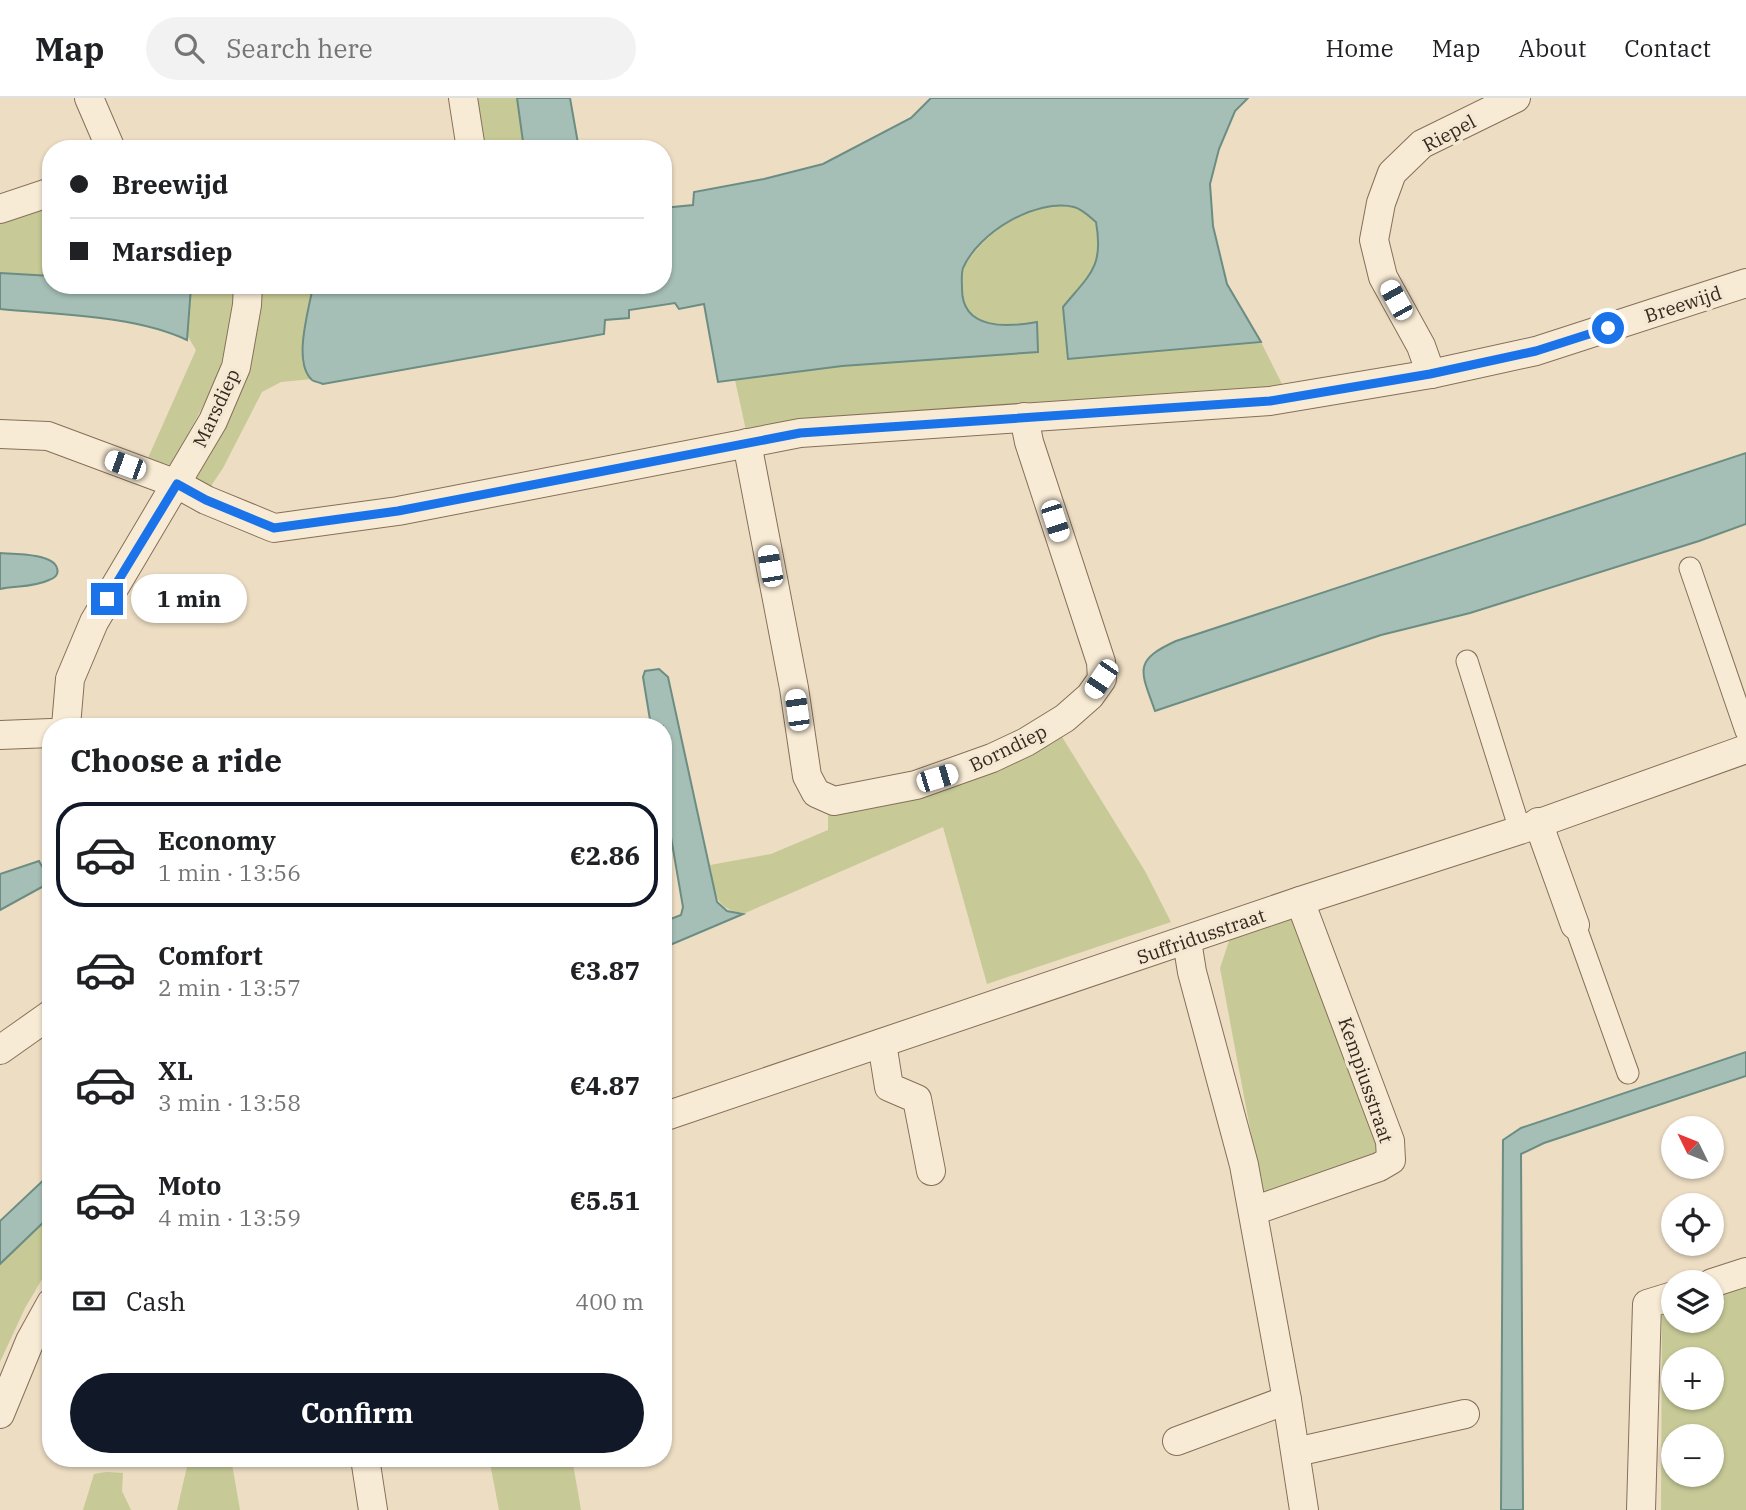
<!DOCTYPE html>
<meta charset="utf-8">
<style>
body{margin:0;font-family:"IBM Plex Serif",serif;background:#f2f2f2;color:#202124;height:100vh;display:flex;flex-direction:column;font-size:26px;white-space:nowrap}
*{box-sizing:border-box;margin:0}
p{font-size:23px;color:#757577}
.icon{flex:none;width:38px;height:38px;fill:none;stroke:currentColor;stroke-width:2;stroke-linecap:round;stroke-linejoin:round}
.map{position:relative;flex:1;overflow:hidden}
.sheet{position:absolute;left:42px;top:620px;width:630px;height:749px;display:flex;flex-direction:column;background:#fff;border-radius:28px;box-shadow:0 2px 5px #0004}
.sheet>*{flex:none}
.hud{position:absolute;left:42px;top:42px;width:630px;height:154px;border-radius:28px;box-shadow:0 2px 5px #0004;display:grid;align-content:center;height:154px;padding:0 28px;background:#fff}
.needle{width:46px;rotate:313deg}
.buttons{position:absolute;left:1661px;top:1018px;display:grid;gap:14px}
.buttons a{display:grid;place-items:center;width:63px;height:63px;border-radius:50%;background:#fff;box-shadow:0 2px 5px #0004;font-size:35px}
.end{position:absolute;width:32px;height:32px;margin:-16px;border:9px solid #1a73e8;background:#fff;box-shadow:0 0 0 4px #fff}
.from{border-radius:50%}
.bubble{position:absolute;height:49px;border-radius:24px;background:#fff;box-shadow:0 2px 5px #0004;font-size:23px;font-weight:700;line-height:49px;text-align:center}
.car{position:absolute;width:21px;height:42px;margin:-21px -10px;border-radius:9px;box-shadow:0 0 5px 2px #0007;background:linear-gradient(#fff 24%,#345 0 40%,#fff 0 76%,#345 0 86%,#fff 0)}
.hud b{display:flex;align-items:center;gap:24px;height:66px;font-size:26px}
.hud b+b{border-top:2px solid #e0e0e0}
.hud i{width:18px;height:18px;background:#202124}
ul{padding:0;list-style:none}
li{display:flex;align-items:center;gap:21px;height:105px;margin:0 14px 10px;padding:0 14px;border:4px solid transparent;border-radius:28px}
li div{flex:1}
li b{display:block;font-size:26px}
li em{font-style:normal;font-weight:700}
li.current{border-color:#111827}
li>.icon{width:63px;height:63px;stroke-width:1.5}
h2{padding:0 28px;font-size:32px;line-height:84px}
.pay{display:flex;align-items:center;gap:18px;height:77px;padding:0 28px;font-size:26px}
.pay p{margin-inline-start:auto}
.button{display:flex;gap:14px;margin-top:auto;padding:14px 28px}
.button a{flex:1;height:80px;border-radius:42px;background:#111827;color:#fff;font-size:28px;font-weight:700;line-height:80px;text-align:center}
header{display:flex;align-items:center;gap:42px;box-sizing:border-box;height:98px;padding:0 35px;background:#fff;border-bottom:2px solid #e0e0e0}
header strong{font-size:33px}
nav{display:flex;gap:38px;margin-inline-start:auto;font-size:24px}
.search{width:490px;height:63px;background:#f2f2f2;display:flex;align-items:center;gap:18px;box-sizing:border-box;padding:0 24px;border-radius:38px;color:#757577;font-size:26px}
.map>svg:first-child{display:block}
</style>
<header>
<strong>Map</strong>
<div class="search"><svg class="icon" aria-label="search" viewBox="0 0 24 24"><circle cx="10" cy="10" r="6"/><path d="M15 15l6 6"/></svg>Search here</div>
<nav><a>Home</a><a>Map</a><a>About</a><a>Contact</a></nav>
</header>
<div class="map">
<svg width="1746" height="1412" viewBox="0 0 1746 1412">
<rect width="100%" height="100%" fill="#ecddc3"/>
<!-- green -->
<g fill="#c7ca97" fill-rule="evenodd">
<polygon points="472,0 517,0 524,51 481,51"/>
<polygon points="51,96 51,178 0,175 0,111"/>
<path d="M1046,107L1077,109L1096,124C1104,170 1090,176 1063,209L1068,260L1261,244L1283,288L747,337L735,282L842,268L1038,254L1037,224C1007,229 960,233 962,189C962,182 961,174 965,168C982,138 1014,118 1046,107Z"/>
<path d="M171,187H236C234,202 234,217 231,231C221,281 195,324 170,367L148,360L196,252L187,237L191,189Z"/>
<polygon points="261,187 315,187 312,193 302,264 312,281 281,284 262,294 223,370 211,388 193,379"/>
<path d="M1059,634L1145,773L1171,824L987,886L943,729L743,816C712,809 716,795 710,767L771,756L828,732V713Z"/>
<polygon points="1300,817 1381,1060 1263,1100 1220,870 1230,840"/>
<polygon points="51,1117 51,1166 25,1210 0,1264 0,1166"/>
<path d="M1746,1181V1412H1661L1662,1211L1673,1207V1223H1712V1193ZM1673,1262H1712V1300H1673ZM1673,1339H1712V1377H1673Z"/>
<polygon points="189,1360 231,1360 240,1412 177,1412"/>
<polygon points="489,1360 572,1360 581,1412 499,1412"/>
<polygon points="106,1374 123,1375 122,1393 131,1412 83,1412 94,1376"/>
</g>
<!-- water -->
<g fill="#a5bfb6" stroke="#6c8d83" stroke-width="2">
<polygon points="517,0 570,0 579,51 524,51"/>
<path d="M931,0H1248L1235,13L1219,51L1210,86L1213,128L1227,186L1261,244L1068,261L1063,209C1090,176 1104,169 1096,124C1090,119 1082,111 1074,109C1036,100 979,134 963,170C961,176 962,185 962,191C962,233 1009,229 1037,224L1038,254L842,268L718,284L704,206L679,211L675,205L629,212V220L605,222L604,236L323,286C319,284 315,284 312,282C293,265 308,215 312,193L315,187H663V110L693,107L694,94L764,81L823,66L911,20Z"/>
<path d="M0,175L51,178V187L191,189L187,242C134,217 58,217 0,211Z"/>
<path d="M1746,355V426L1699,443L1470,515L1381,537L1155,613C1141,573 1132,563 1176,543Z"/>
<path d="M0,455C13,456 53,455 57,470C59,476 55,480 49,482C35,489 15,488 0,491Z"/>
<polygon points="659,571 668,579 717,804 727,813 743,816 663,850 663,824 681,817 683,809 663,693 663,628 651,628 643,579 645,573"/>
<polygon points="39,763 51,784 0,812 0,776"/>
<polygon points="1746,954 1746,978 1544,1045 1521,1056 1523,1412 1501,1412 1503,1042 1521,1030"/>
<polygon points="51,1075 51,1117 0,1166 0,1123"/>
</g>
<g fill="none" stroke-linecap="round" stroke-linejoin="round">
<defs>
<g id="pedestrian">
<polyline points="1690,470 1746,633"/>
<polyline points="1467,563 1520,732"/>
<polyline points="1575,827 1628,975"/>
</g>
<g id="minor">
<polyline points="89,0 111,51"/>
<polyline points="463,0 471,51"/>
<polyline points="0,111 51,94"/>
<polyline points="1431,276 1421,248 1383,179 1374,142 1381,105 1392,75 1422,46 1516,0"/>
<polyline points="0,336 48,338 177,386 206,402 274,430 398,413 800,335 1270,303 1431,276 1536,253 1746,185"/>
<polyline points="747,345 794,590 807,678 816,695 834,703 916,687 992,660 1026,644 1065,620 1090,598 1102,581 1101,564 1029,344 1024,319"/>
<polyline points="66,628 70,581 94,524 213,323 236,269 247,207 248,187"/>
<polyline points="0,637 51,635"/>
<polyline points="1538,724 1575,827"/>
<polyline points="1187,843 1192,874 1244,1067 1287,1302 1304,1412"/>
<polyline points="882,945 889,989 917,1001 931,1073"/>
<polyline points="0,952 51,916"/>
<polyline points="663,1019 1300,803 1520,732 1746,651"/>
<polyline points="1253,1113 1379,1069 1391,1062 1390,1043 1300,803"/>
<polyline points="1712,1185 1746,1174"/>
<polyline points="0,1316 30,1243 51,1205"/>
<polyline points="1177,1343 1287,1302"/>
<polyline points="1296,1354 1465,1316"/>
<polyline points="365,1360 373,1412"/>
<polyline points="1641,1412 1647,1206 1673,1198"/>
</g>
</defs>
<!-- pedestrian casing -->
<use href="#pedestrian" stroke="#866f5a" stroke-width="23"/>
<!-- minor casing -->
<use href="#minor" stroke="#866f5a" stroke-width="30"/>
<!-- pedestrian -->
<use href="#pedestrian" stroke="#f8ebd5" stroke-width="21"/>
<!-- minor -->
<use href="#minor" stroke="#f8ebd5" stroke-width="28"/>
</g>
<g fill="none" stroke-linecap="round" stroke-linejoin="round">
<!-- route -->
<polyline stroke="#1a73e8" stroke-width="9" points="107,501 177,386 206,402 274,430 398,413 800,335 1270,303 1430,276 1536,253 1608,230"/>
</g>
<g text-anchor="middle" stroke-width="7" stroke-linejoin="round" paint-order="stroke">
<!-- street labels -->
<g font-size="19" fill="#36281e" stroke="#f4e8d2">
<text transform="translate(1449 35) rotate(-28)" y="7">Riepel</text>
<text transform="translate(1683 206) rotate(-18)" y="7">Breewijd</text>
<text transform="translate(216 310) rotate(-65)" y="7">Marsdiep</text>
<text transform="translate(1008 650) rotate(-26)" y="7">Borndiep</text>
<text transform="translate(1201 838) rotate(-19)" y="7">Suffridusstraat</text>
<text transform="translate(1366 982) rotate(71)" y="7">Kempiusstraat</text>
</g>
</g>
</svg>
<div class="buttons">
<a><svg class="needle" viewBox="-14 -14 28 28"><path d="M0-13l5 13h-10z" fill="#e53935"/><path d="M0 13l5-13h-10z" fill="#757577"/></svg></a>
<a><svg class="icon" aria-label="locate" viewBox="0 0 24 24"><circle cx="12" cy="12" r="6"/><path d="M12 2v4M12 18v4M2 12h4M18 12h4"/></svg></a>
<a><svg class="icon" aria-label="layers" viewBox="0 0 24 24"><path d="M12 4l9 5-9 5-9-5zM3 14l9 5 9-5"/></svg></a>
<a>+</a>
<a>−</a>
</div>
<i class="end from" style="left:1608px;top:230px"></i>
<i class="end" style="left:107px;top:501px"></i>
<div class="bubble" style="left:131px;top:476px;width:116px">1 min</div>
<i class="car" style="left:1396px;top:202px;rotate:331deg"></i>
<i class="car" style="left:125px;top:367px;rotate:290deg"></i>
<i class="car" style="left:1055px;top:423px;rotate:162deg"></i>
<i class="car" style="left:770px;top:468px;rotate:350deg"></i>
<i class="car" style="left:1101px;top:581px;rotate:214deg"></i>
<i class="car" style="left:797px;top:612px;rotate:352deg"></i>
<i class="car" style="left:937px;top:680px;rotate:73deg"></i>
<div class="hud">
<b><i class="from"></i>Breewijd</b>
<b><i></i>Marsdiep</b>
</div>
<section class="sheet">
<h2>Choose a ride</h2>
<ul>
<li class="current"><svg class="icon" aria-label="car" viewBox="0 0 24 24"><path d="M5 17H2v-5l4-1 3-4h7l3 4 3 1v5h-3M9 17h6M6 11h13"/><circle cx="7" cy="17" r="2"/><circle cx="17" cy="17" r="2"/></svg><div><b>Economy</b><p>1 min · 13:56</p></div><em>€2.86</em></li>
<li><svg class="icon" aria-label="car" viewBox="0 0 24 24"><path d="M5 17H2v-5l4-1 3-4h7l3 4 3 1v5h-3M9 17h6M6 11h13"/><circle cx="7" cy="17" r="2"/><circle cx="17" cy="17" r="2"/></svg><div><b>Comfort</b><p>2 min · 13:57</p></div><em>€3.87</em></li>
<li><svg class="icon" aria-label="car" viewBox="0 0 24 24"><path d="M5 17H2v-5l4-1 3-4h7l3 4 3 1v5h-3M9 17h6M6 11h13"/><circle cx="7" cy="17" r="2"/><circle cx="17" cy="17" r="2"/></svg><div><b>XL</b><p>3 min · 13:58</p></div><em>€4.87</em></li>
<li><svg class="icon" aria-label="car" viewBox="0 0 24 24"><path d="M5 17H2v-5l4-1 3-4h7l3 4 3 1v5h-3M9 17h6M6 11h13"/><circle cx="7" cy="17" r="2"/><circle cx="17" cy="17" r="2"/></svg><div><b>Moto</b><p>4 min · 13:59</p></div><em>€5.51</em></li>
</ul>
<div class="pay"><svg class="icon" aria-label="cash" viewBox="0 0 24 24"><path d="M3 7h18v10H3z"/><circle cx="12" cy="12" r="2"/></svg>Cash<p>400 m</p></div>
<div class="button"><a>Confirm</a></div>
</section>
</div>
